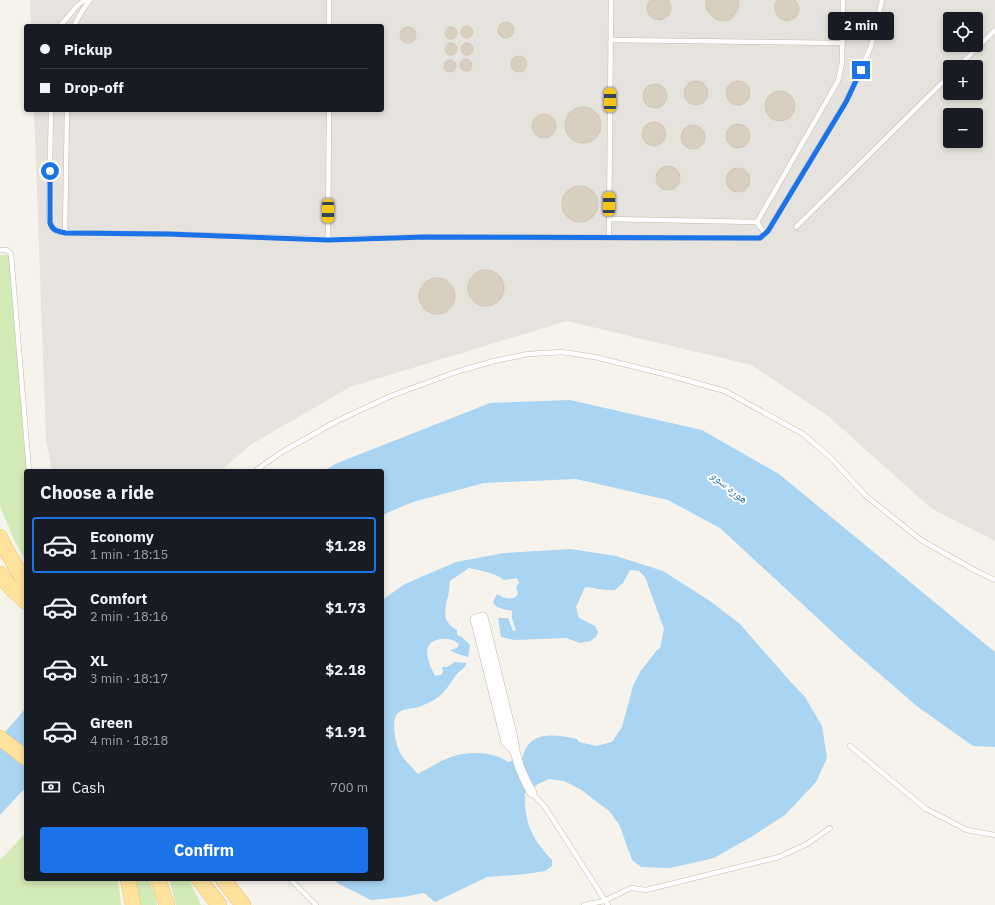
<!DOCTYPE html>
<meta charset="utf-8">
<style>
body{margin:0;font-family:"IBM Plex Sans","Noto Naskh Arabic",sans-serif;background:#242831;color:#f1f3f6;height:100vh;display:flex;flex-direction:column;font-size:15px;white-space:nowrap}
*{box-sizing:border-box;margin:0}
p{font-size:13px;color:#9ea1a6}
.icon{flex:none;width:22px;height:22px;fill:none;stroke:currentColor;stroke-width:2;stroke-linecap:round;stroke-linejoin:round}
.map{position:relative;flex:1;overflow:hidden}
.details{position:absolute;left:24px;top:469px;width:360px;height:412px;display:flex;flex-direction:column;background:#171b24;border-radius:4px;box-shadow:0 2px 6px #0003}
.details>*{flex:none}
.top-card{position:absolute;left:24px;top:24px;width:360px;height:88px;border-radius:4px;box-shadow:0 2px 6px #0003;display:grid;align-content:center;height:88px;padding:0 16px;background:#171b24}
.controls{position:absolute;left:943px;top:12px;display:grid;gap:8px}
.controls a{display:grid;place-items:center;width:40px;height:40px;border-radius:4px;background:#171b24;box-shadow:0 2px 6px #0003;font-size:20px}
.end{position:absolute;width:18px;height:18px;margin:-9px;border:5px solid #1a73e8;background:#fff;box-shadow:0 0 0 2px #fff}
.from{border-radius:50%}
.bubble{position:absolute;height:28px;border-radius:4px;background:#171b24;box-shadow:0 2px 6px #0003;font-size:13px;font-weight:700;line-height:28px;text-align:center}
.car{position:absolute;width:12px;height:24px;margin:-12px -6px;border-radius:5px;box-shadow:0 0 3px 1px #0007;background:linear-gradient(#f5c518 24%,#345 0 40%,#f5c518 0 76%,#345 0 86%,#f5c518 0)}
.top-card b{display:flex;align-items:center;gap:14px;height:38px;font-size:15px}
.top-card b+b{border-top:1px solid #363941}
.top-card i{width:10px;height:10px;background:#f1f3f6}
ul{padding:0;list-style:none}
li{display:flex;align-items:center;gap:12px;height:56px;margin:0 8px 6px;padding:0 8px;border:2px solid transparent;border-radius:4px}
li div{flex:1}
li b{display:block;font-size:15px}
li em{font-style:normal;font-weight:700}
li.active{border-color:#1a73e8}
li>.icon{width:36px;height:36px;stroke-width:1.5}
h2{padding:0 16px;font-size:18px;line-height:48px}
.pay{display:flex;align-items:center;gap:10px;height:44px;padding:0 16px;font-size:15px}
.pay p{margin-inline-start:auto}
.button{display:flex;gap:8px;margin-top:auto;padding:8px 16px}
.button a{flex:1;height:46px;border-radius:4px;background:#1a73e8;color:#fff;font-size:16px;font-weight:700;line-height:46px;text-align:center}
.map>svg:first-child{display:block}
</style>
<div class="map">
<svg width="995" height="905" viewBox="0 0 995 905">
<rect width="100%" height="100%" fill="#f6f3ec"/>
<!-- industrial -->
<path fill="#e6e2dd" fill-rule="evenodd" d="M30,0H995V541L932,509L828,416L751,365L567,321L350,387L250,445L221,471H52L46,439L34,110H382V26H31ZM950,19H976V45H950ZM950,67H976V93H950ZM950,115H976V141H950Z"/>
<!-- green -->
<g fill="#d2eab5">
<polygon points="0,255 9,255 27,471 26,561 16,544 0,506"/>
<polygon points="26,833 26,879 118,879 121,905 0,905 0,860"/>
<polygon points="135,879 148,879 155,895 157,905 140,905"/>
<polygon points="169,879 189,879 201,905 176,905"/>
</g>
<!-- water -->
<g fill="#a9d4f2" fill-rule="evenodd">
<polygon points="570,400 702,430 779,474 995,652 995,747 973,746 918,707 853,651 720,528 668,500 576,479 484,483 413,502 382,515 382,471 324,471 335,464 490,403"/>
<path d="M571,549L616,556L663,571L710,601L740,624L788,679L805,697L822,726L827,758L816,782L785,815L751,837L714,858L670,868L641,867L632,860L619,824L609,811L580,789L564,781L549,779L538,784L525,793C524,823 532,839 552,860V866L545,871L526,874L487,877L435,902L424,893L403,897L371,900L339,884L333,879H382V600L405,584L456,562L504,553ZM469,568C481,571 494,572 504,580L517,578L519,583L516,587L518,594C512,602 504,598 497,594L493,602C496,609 504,609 512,611V618L516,631H513L508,618H498L501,637L514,640L566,638L580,643L590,641L596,637L598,632L595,626L579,618L576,607L585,587C596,588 605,591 615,590L623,583L630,570L639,571L645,577L664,629L660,648L657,650L640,672L633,686L622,727L612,742L596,746L579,742L577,739C556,734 528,730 523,757L508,762C493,750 462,751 446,759C436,763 427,769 418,774C413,768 406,762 402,756C396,748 390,719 398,713C404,708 412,709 419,707C439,699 444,694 455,676C459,671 464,670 467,663L455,662L447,667H442L443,672L441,675L435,676C428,662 419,642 441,639C448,638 453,639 459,644L457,648L450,650L455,653L468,657L470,645L462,637L457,635V630C443,621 444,616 447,600C449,594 449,588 450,581Z"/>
<polygon points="26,708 26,787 0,815 0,738"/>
</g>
<!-- building -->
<g fill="#d8cfc1" stroke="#d3c7b4">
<polygon points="650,0 668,0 671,6 671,10 668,16 661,20 654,19 651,17 647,11 647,6"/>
<polygon points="706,0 739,0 738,10 731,19 726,21 715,19 708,12 706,7"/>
<polygon points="778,0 795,0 799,6 799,11 795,18 787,21 779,18 775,11 775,4"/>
<circle cx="506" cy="30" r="8"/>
<circle cx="467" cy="32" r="6"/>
<circle cx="451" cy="33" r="6"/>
<circle cx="408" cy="35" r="8"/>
<circle cx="451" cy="49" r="6"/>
<circle cx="467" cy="49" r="6"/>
<circle cx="519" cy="64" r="8"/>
<circle cx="466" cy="65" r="6"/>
<circle cx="450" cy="66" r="6"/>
<circle cx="738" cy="93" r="12"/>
<circle cx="696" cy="93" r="12"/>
<circle cx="655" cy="96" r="12"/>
<circle cx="780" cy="106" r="15"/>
<circle cx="583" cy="125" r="18"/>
<circle cx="544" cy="126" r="12"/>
<circle cx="654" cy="134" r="12"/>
<circle cx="738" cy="136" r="12"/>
<circle cx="693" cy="137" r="12"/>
<circle cx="668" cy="178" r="12"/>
<circle cx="738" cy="180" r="12"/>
<circle cx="580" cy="204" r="18"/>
<circle cx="486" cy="288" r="18"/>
<circle cx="437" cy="296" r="18"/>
</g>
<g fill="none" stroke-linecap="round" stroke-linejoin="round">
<defs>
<g id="lane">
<polyline points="60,26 78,5 85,0"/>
<polyline points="74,26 82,11 90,0"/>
<polyline points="329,26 329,0"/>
<polyline points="611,40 843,43"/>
<polyline points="958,67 995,30"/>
<polyline points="51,110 49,216 52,228 58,232 79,233 167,234 328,239 425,237 760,238 768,231 846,101 856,81 871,46 882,0"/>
<polyline points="609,219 757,222"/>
<polyline points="757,222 838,81 842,63 843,0"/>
<polyline points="757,222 765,234"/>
<polyline points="796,227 950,75"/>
<polyline points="65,233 67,110"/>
<polyline points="609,237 611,0"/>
<polyline points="328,239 329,110"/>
<polyline points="0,250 7,250 11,254 29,471"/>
<polyline points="255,471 282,452 337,421 391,396 456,372 494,361 528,354 562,352 595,357 664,374 725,391 803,434 831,458 866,496 921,540 976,571 995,580"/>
<polyline points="850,746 926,809 967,830 995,835"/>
<polyline points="532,793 545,807 608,905"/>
<polyline points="290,879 316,905"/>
<polyline points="584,905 604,901 631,888 646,890 779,857 807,844 830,828"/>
</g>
<path id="street" d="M514,750L506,742L475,619L483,617L513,738C515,759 522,775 532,793"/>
<g id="primary">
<polyline points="0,537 5,548 26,584"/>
<polyline points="0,574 12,589 26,602"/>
<polyline points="0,738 26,758"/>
<polyline points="128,879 133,905"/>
<polyline points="158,879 167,905"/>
<polyline points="199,879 219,905"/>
<polyline points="223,879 243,905"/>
</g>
</defs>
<!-- lane casing -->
<use href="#lane" stroke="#c2bbae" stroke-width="5.5"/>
<!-- street casing -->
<use href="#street" stroke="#c2bbae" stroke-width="10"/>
<!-- primary casing -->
<use href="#primary" stroke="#e6c16a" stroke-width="16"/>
<!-- lane -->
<use href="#lane" stroke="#fff" stroke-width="4.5"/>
<!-- street -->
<use href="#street" stroke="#fff" stroke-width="9"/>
<!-- primary -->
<use href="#primary" stroke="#ffe39c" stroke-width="15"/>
</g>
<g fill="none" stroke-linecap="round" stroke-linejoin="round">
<!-- route -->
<path stroke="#1a73e8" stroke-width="5" d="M50,171V223C53,231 57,231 66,233L167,234L328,240L425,237L760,238L768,231L846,102L861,70"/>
</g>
<g text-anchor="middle" stroke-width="4" stroke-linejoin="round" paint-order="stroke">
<!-- water labels -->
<g font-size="12" font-style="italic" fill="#2e7ab2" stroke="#fff">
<text transform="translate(729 487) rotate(39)" y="4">هوره سوو</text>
</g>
</g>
</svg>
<div class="controls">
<a><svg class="icon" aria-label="locate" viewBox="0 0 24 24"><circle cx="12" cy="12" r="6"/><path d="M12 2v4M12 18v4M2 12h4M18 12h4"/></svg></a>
<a>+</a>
<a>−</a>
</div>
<i class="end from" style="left:50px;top:171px"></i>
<i class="end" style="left:861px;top:70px"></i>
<div class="bubble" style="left:828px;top:12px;width:66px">2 min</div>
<i class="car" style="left:610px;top:100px;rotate:0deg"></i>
<i class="car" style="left:609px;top:204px;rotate:1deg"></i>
<i class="car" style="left:328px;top:211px;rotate:180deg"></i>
<div class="top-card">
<b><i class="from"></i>Pickup</b>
<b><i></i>Drop-off</b>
</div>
<section class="details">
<h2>Choose a ride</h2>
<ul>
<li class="active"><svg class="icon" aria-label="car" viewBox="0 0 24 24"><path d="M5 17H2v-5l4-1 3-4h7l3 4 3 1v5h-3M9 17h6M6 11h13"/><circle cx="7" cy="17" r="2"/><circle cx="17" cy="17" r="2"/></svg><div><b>Economy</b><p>1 min · 18:15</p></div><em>$1.28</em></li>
<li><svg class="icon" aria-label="car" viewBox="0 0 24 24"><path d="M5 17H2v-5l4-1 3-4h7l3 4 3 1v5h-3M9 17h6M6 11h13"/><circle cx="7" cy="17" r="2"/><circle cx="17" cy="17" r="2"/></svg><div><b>Comfort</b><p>2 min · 18:16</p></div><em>$1.73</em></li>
<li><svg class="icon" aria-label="car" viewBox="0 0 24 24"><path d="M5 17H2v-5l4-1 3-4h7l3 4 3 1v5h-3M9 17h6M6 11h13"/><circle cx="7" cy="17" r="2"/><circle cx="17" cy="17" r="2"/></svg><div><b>XL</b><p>3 min · 18:17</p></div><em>$2.18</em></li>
<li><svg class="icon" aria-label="car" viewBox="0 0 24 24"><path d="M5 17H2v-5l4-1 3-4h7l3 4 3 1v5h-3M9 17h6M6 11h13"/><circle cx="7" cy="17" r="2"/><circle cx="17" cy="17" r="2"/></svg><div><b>Green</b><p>4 min · 18:18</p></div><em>$1.91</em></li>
</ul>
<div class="pay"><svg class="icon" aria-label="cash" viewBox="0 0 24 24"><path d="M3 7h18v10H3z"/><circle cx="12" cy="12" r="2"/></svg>Cash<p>700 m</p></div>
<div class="button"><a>Confirm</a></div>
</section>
</div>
